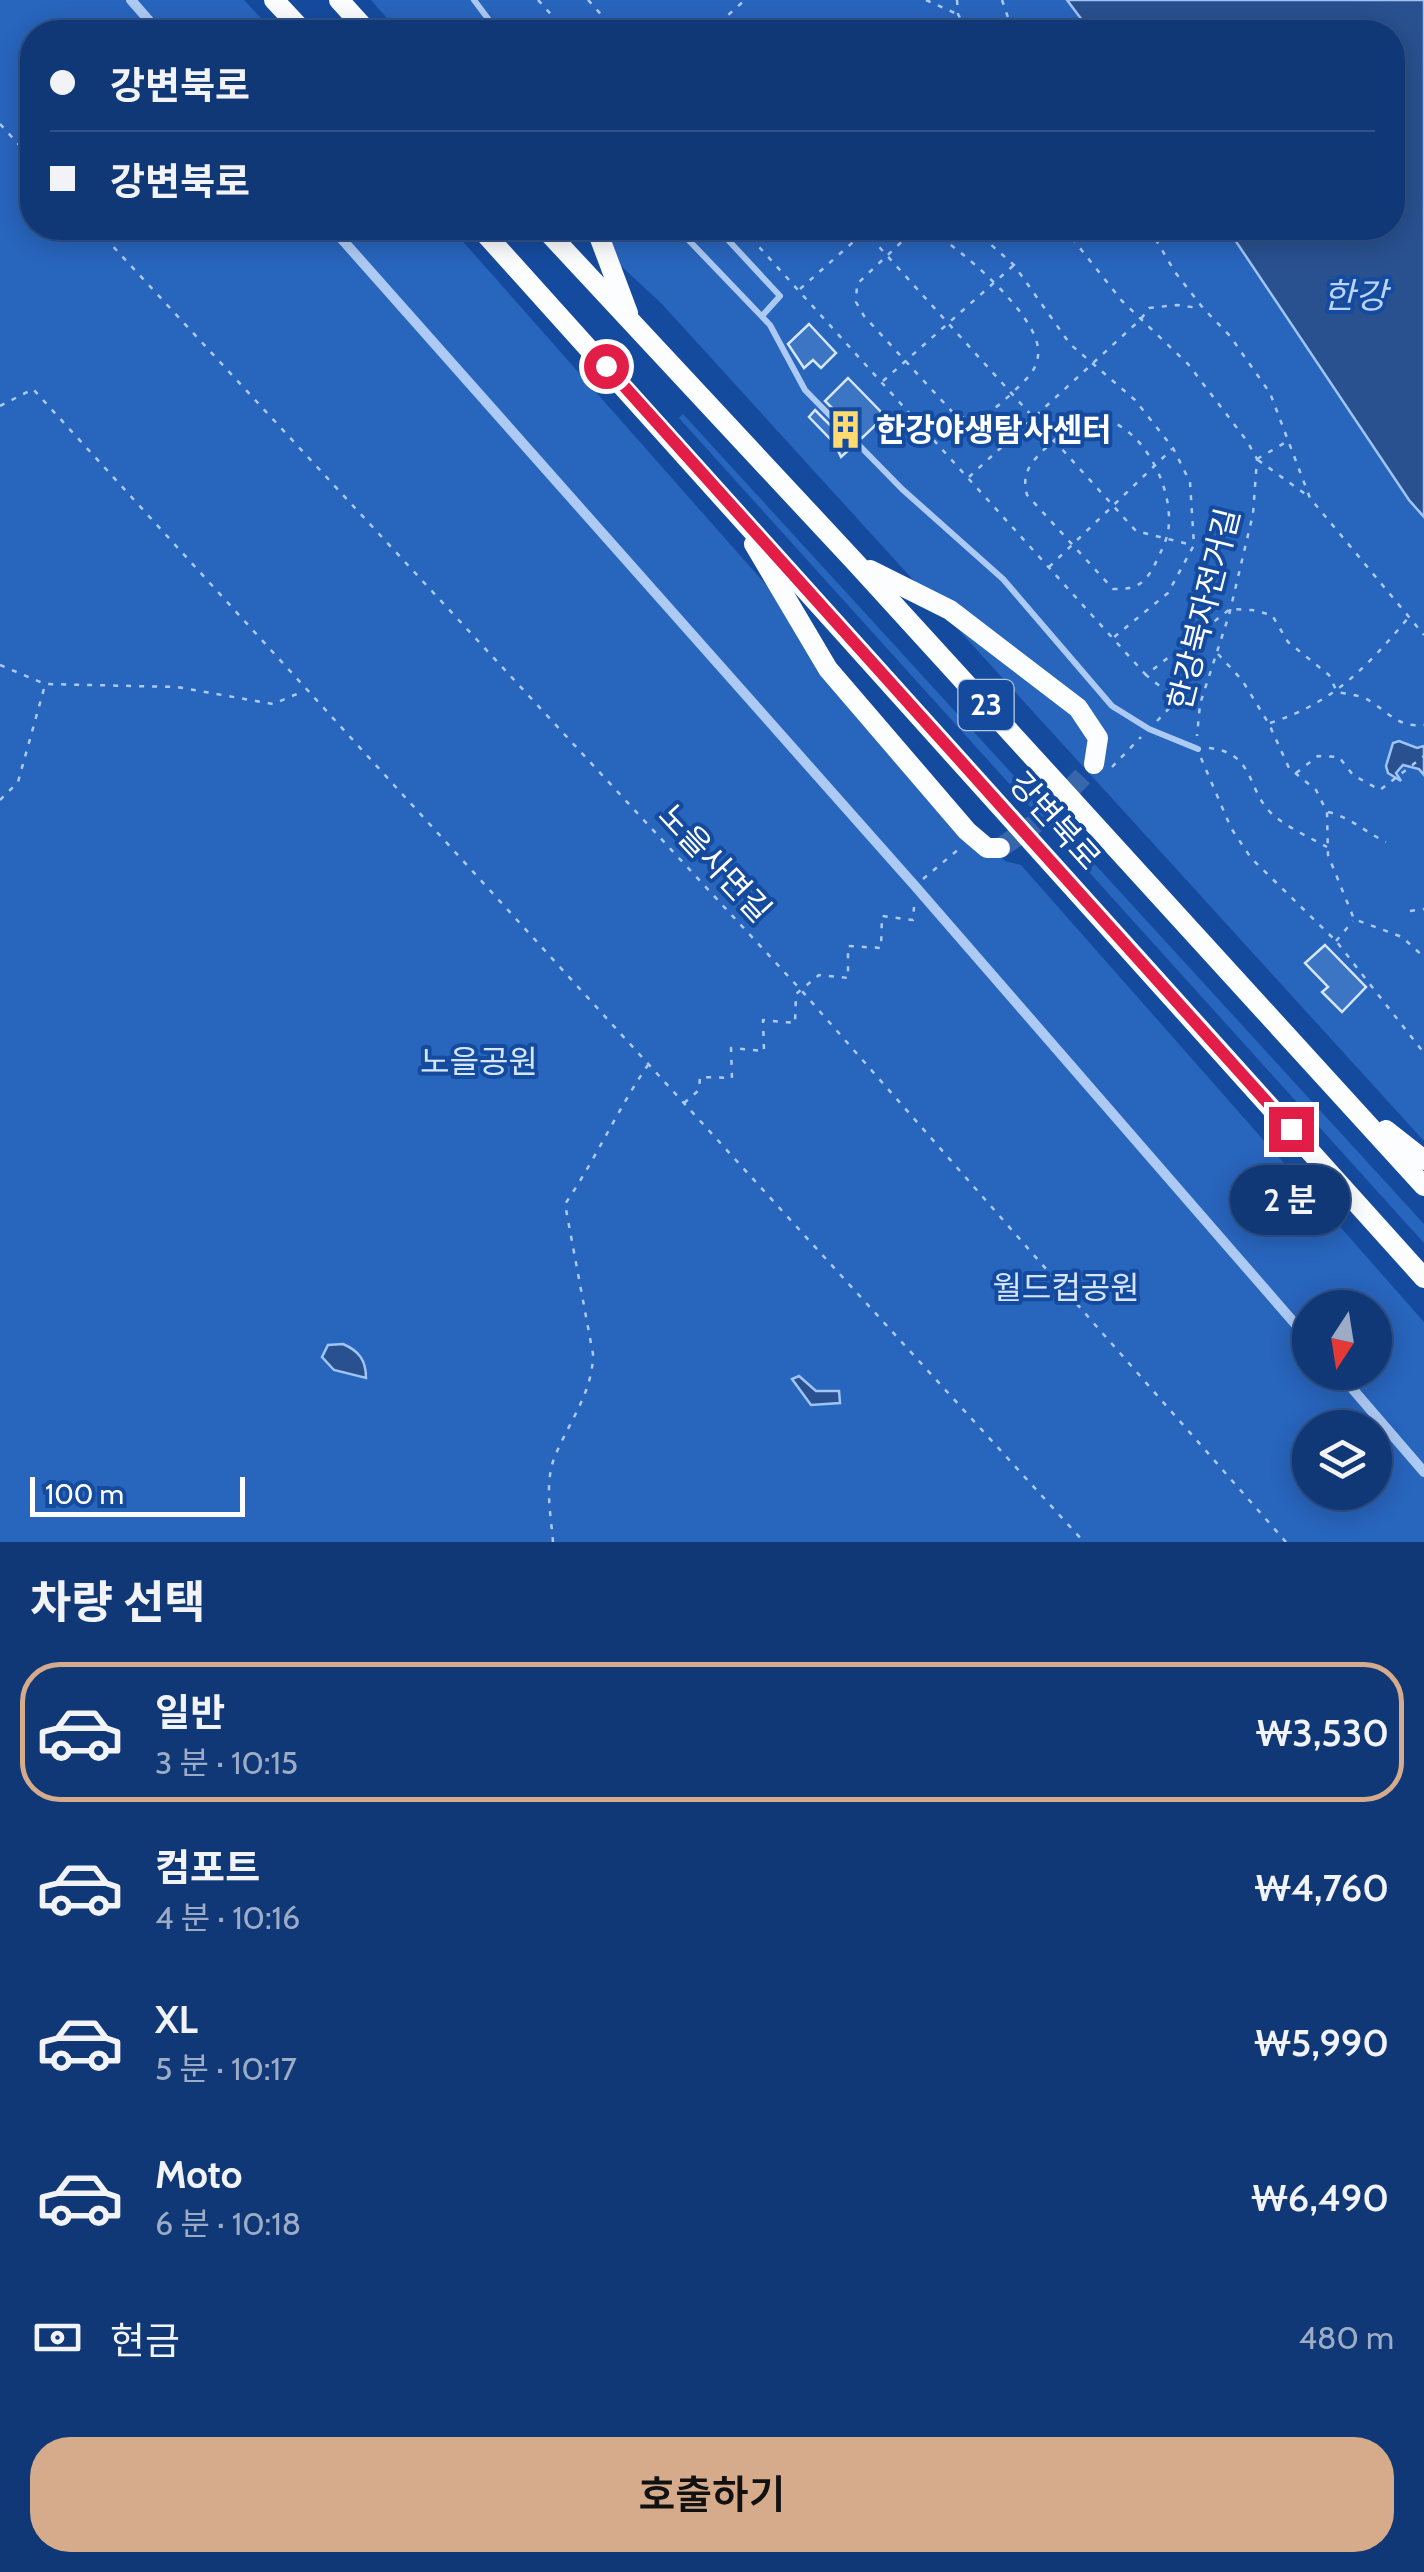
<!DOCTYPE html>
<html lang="ko">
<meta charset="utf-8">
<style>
body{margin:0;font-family:Cabin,"Noto Sans KR",sans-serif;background:#1e437f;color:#f1f3f6;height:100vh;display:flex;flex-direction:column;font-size:38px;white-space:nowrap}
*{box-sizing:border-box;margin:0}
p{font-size:32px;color:#9cacc6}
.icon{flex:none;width:55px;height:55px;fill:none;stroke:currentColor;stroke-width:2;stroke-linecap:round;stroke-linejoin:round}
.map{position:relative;height:1542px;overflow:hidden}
.panel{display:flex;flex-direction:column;background:#103877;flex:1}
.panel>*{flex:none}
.guide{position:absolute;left:20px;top:20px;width:1385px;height:220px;border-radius:40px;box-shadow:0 5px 25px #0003,0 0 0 2px #305289;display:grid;align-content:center;height:220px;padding:0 30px;background:#103877}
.needle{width:65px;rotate:192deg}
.tools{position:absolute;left:1292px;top:1290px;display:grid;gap:20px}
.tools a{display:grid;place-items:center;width:100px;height:100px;border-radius:50%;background:#103877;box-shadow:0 5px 25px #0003,0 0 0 2px #305289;font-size:50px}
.scale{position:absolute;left:30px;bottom:25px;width:215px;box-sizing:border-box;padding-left:10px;border:5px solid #fff;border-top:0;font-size:28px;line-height:35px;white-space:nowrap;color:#fff;-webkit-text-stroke:8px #154b9f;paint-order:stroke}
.end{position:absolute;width:45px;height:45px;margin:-22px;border:12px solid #e11d48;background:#fff;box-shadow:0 0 0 5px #fff}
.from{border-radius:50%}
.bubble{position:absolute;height:70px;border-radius:35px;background:#103877;box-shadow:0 5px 25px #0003,0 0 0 2px #305289;font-size:32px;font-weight:600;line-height:70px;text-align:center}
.guide b{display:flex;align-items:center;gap:35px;height:95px;font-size:38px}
.guide b+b{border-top:2px solid #305289}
.guide i{width:25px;height:25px;background:#f1f3f6}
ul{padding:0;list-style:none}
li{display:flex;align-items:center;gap:30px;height:140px;margin:0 20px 15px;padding:0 10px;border:5px solid transparent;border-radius:40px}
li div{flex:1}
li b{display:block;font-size:38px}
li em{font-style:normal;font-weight:600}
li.on{border-color:#d6ab8b}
li>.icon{width:90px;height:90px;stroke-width:1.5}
h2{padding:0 30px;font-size:45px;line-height:120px}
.pay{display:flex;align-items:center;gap:25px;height:110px;padding:0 30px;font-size:38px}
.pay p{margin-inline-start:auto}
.button{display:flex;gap:20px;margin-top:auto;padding:20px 30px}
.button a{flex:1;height:115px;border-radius:40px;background:#d6ab8b;color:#111;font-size:40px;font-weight:600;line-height:115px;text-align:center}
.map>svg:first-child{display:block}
</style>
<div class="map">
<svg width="1424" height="1542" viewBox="0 0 1424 1542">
<rect width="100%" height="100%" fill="#154b9f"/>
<!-- green -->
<g fill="#2865bd" fill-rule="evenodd">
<path d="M0,0H244L274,32H32V228H451L790,612L937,793L1005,861L1021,865L1424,1322V1542H0ZM1310,1308H1375V1372H1310ZM1310,1428H1375V1492H1310Z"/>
<polygon points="371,0 1067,0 1091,32 399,32"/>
<polygon points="580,228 1227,228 1409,500 1424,517 1424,1141 661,303"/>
<polygon points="683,414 1424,1224 1424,1243 679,418"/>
</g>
<!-- water -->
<g fill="#29518f" stroke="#9fc4f6" stroke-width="2.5">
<polygon points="1067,0 1424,0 1424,517 1409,500 1227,228 1392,228 1392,32 1091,32"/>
<polygon points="1399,741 1417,748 1424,746 1424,775 1419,769 1403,765 1396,773 1401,781 1388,773 1386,766 1393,743"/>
<path d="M343,1344C359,1351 366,1360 366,1378L334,1370L322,1357L328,1345Z"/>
<polygon points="799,1376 816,1391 839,1391 840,1403 811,1405 792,1379"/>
</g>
<!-- building -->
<g fill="#3d75c5" stroke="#d5e6fd" stroke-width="2.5">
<polygon points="809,324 836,353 821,368 813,360 804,368 788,344"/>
<polygon points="848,378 885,416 862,438 825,401"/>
<polygon points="815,410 852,447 841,457 835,444 809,417"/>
<polygon points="1325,945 1366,987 1342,1012 1322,992 1328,987 1305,963"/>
</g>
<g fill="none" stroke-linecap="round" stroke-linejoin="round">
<!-- trunk-tunnel -->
<polyline stroke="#3866ad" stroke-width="20" stroke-dasharray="20 10" stroke-linecap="butt" points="1000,848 1045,817 1094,764"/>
<!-- path -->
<g stroke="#adcaf4" stroke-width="2.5" stroke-dasharray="5 8" stroke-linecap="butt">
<polyline points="538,0 567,32"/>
<polyline points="588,0 617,32"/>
<polyline points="926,0 957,14"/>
<polyline points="957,0 958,14 967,32"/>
<polyline points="1002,0 1013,32"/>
<polyline points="709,32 745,0"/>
<polyline points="748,32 788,32"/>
<polyline points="0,124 32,159"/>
<polyline points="96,228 801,990 1286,1542"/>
<polyline points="742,228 1146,675"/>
<polyline points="786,228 803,231 817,228"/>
<polyline points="862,228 1136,531 1192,545"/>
<polyline points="972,228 1014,265 1070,344 1135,400 1173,448 1190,482 1194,545 1168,593 1113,638"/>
<polyline points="1064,228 1122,301 1188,364 1247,441 1257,459 1253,514 1229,615 1200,704 1197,736"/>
<polyline points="1149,228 1175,272 1203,308 1230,336 1270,393 1310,498 1424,635"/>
<path d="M929,231C960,247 1036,314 1038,349C1040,370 1024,381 1011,394C993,411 983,419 957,417L864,316L856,302L857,284L911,233Z"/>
<polyline points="800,289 869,228"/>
<polyline points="883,381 1014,265"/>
<polyline points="0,406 33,389 1084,1542"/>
<path d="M1093,417C1138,420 1170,479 1169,521C1169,535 1164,545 1158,558C1147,581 1140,590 1113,589L1027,495C1025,486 1024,479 1028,470C1035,453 1075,421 1093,417Z"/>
<polyline points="1257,459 1288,441"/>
<polyline points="1258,460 1308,496"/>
<polyline points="969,477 1141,319 1149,308 1177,305 1199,308"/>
<polyline points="1049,567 1172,449"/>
<polyline points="1218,654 1242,680 1269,724 1289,768 1316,790 1327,812 1328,855 1354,919 1402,937 1424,957"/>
<polyline points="0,665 45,684 177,687 273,704 304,691"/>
<path d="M1157,721L1177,700L1146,675L1230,609L1252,610L1272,615L1288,642L1329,675L1337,692C1347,694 1361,695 1370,701C1389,713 1399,728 1424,725"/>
<path d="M1270,723C1333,703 1367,667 1408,618"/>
<path d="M1209,748C1255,753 1246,788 1271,813C1286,827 1309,837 1327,847"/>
<polyline points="1201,758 1231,828 1251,858 1336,941 1424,1053"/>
<polyline points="1112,767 1141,737"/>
<polyline points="1296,773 1318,756 1339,757 1353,775 1380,790 1424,756"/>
<polyline points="0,800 18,782 45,685"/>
<path d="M1328,812C1350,817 1365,832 1386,842"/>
<polyline points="923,879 959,849"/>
<polyline points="1410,911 1424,909"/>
<polyline points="1336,941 1353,921"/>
<polyline points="684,1103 699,1090 700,1077 732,1078 731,1048 764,1051 763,1020 795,1023 796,994 819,975 848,978 848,946 881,948 882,916 913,920 914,907"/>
<path d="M553,1542C551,1515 544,1483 555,1456C569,1422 593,1392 593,1354L565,1204C596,1159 617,1110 648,1065"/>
</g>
<!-- service -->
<g stroke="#adcaf4" stroke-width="6">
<polyline points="474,0 498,32"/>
<polyline points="677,228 770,325 805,390 902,489 1003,579 1112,706 1149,729 1198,749"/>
<polyline points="717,228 780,296 762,316"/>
</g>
<!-- minor -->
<g stroke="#adcaf4" stroke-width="10">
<polyline points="131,0 159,32"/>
<polyline points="332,228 915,886 1310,1341"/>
<polyline points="1338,1372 1424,1472"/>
</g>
<!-- trunk -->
<g stroke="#fcfdff" stroke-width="20">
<polyline points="274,0 304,32"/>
<polyline points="339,0 368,32"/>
<polyline points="480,228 1424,1278"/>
<polyline points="544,228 856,563 1424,1186"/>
<polyline points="596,228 628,313"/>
<polyline points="754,544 828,669 967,831 987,848 1000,848"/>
<polyline points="870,570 950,610 1078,708 1098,738 1094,764"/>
<polyline points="1386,1130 1424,1160"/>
</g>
</g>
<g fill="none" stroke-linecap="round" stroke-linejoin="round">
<!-- route -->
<polyline stroke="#e11d48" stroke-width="12" points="606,366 1291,1129"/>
</g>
<!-- icons -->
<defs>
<symbol id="building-bare" viewBox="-9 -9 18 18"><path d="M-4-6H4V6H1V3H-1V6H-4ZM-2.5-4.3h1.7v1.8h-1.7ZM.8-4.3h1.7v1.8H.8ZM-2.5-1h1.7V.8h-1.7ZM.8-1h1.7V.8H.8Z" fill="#ffdb6f" stroke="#154b9f" stroke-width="2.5" paint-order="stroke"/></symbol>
</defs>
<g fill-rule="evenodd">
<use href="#building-bare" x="818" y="402" width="55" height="55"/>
</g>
<g text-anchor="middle" stroke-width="8" stroke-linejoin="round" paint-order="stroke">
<!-- shield labels -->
<rect fill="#154b9f" stroke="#b9c9e2" stroke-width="2.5" x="958.5" y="680" width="55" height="50" rx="8"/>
<g font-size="30" font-weight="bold" fill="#fff">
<text x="986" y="715">23</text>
</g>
<!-- poi labels -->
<g font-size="32" font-weight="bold" fill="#fff" stroke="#154b9f" text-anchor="start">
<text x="876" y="441">한강야생탐사센터</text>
</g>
<!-- street labels -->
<g font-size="32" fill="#fff" stroke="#154b9f">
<text transform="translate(1204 609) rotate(-76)" y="11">한강북자전거길</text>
<text transform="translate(1055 821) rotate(48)" y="11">강변북로</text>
<text transform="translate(715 863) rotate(47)" y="11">노을사면길</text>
</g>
<!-- park labels -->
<g font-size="32" fill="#d5e6fd" stroke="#154b9f">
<text x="479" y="1073">노을공원</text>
<text x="1066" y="1299">월드컵공원</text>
</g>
<!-- water labels -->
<g font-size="35" font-style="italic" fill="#bad4fa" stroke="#154b9f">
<text x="1355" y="308">한강</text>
</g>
</g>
</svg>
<div class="tools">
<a><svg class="needle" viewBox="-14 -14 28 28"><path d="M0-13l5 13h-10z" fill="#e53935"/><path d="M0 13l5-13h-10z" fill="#9cacc6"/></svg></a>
<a><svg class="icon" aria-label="layers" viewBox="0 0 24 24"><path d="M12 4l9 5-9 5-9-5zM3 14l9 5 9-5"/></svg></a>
</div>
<div class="scale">100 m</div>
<i class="end from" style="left:606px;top:366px"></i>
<i class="end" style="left:1291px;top:1129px"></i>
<div class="bubble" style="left:1230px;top:1165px;width:120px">2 분</div>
<div class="guide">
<b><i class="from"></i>강변북로</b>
<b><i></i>강변북로</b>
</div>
</div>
<section class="panel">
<h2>차량 선택</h2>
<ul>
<li class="on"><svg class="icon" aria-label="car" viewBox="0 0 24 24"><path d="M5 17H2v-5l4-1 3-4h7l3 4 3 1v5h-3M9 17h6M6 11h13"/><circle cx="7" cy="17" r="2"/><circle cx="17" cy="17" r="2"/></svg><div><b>일반</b><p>3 분 · 10:15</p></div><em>₩3,530</em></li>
<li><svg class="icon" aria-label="car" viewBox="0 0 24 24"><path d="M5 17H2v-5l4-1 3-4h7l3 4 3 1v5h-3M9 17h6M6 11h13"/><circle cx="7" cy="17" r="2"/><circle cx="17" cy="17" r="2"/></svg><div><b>컴포트</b><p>4 분 · 10:16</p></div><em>₩4,760</em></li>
<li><svg class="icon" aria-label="car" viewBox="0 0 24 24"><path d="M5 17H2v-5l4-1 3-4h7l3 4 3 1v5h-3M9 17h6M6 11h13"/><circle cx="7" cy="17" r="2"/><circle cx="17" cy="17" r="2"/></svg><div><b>XL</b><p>5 분 · 10:17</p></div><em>₩5,990</em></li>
<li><svg class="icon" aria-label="car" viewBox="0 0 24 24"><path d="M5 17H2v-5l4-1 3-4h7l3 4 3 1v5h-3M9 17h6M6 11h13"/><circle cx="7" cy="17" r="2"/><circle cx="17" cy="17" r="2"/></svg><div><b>Moto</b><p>6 분 · 10:18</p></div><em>₩6,490</em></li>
</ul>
<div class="pay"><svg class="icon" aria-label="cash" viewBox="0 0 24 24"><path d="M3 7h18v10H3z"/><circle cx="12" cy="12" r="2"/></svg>현금<p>480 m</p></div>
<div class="button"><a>호출하기</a></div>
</section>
